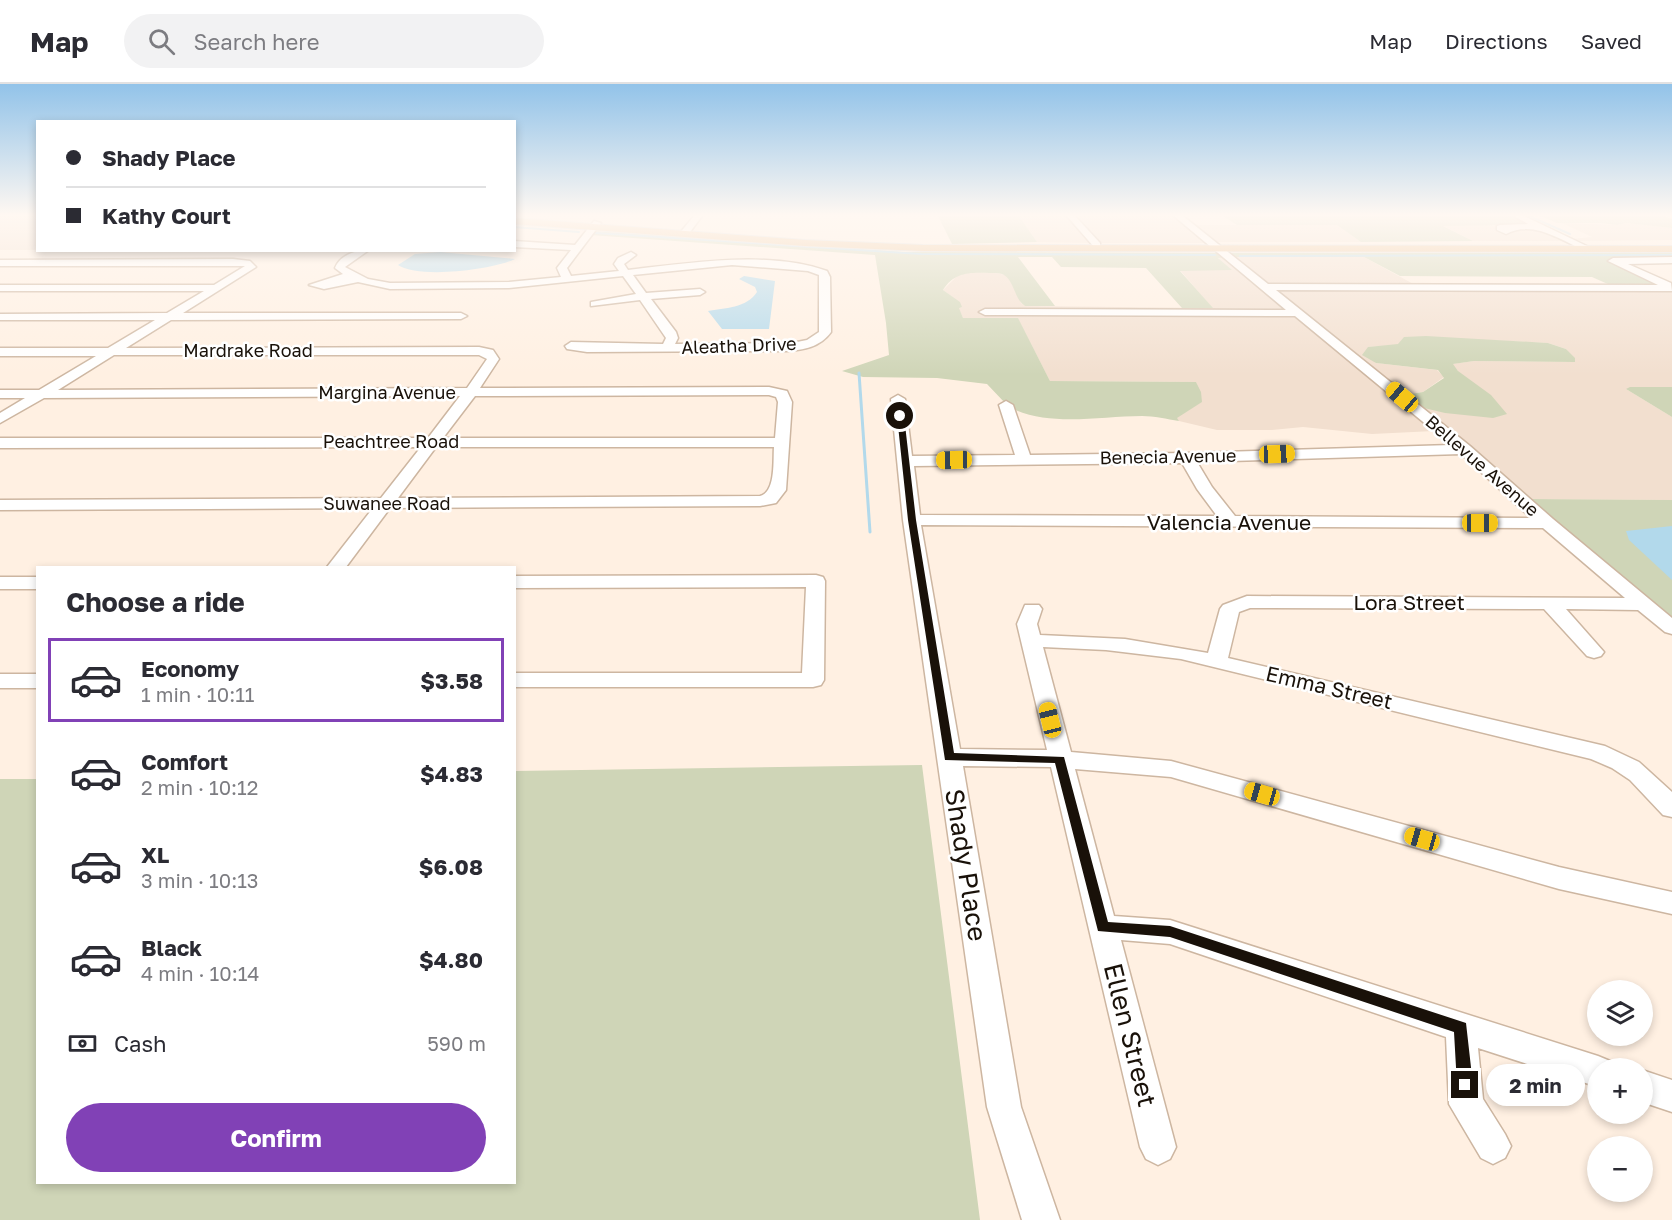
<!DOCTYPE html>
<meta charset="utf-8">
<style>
body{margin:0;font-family:"Golos Text",sans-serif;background:#f2f2f3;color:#2b2b33;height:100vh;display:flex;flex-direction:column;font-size:22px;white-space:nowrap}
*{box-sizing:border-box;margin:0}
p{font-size:20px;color:#7c7c81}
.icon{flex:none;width:33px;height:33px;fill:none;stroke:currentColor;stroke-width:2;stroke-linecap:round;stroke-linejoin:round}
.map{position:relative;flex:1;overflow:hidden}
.side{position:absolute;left:36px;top:482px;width:480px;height:618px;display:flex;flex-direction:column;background:#fff;border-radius:0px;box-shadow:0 3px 9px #0003}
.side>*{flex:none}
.top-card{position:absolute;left:36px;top:36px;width:480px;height:132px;border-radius:0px;box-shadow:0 3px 9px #0003;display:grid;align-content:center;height:132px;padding:0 30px;background:#fff}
.controls{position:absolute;left:1587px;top:896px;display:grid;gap:12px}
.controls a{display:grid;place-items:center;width:66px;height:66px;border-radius:50%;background:#fff;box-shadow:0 3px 9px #0003;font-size:30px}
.end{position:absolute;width:27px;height:27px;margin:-14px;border:8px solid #191109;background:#fff;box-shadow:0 0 0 3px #fff}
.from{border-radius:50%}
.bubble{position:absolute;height:42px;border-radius:21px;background:#fff;box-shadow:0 3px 9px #0003;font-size:20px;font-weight:700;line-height:42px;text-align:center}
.car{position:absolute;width:18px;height:36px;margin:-18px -9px;border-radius:8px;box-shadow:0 0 4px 2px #0007;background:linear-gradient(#f5c518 24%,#345 0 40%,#f5c518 0 76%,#345 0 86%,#f5c518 0)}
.top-card b{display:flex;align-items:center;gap:21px;height:57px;font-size:22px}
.top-card b+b{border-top:2px solid #e1e1e2}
.top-card i{width:15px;height:15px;background:#2b2b33}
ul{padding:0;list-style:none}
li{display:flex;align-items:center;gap:18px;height:84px;margin:0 12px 9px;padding:0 18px;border:3px solid transparent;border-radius:0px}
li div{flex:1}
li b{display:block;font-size:22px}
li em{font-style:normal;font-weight:700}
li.active{border-color:#8141b6}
li>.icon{width:54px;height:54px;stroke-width:1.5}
h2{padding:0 30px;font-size:27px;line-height:72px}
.pay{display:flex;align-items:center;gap:15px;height:66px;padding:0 30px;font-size:22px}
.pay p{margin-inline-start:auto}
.cta{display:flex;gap:12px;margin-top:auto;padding:12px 30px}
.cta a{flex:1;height:69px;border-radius:36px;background:#8141b6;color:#fff;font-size:24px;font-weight:700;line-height:69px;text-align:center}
header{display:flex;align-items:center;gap:36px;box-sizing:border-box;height:84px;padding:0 30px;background:#fff;border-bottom:2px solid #e1e1e2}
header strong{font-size:28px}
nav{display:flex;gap:33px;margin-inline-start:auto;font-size:21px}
.search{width:420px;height:54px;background:#f2f2f3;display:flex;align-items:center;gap:15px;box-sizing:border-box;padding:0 21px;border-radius:33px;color:#7c7c81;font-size:22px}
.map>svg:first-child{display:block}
</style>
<header>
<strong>Map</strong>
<div class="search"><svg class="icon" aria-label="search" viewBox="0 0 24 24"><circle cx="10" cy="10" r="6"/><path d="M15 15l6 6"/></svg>Search here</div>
<nav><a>Map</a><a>Directions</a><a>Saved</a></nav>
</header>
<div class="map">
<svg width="1672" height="1136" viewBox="0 0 1672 1136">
<rect width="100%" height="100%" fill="#fff0e2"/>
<!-- built -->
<g fill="#f2dfcf" fill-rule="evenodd">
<rect x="0" y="132" width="37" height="34"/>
<polygon points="1019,132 1068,132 1092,159 1037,158"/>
<polygon points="1075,132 1174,132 1209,159 1099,159"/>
<polygon points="1562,139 1617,141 1626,139 1672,144 1672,156 1576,157 1572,155 1592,153"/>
<polygon points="1194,141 1337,141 1361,158 1216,158"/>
<polygon points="1442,141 1503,142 1497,144 1504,147 1538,142 1569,157 1473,157"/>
<polygon points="1217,173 1228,173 1293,227 980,228 982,230 1297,230 1456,363 1434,347 1372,350 1303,343 1272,346 1217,346 1179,337 1176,334 1201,318 1196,298 1050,297 1018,235 963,234 958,223 959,218 943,206 957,192 968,188 995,189 1006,191 1015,203 1021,219 1025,222 1212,224 1180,186 1231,186"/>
<polygon points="1236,173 1364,173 1417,202 1271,202"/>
<path d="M1274,205H1672V303L1626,305L1672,333V416L1527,415ZM1478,256L1548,259L1566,265L1575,278L1474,277L1452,280L1458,287L1424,324L1410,310L1423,308L1444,293L1437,286L1376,279L1368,263Z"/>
</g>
<!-- green -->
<g fill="#cfd5b7">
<polygon points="938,132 1019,132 1037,158 952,160"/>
<polygon points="1223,132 1515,132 1535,141 1443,142 1473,157 1361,158 1337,141 1237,141"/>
<polygon points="1540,132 1664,132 1672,135 1672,144 1626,139 1617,141 1600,139 1557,139"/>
<path d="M593,147L902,168L1222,169L1228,173L1218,174L1232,186L1180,187L1213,224H1182L1146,184L1061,183L1052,173H1018L1055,222H1025C1014,215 1015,198 1004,191C1001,189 994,189 990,189C970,188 954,188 943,206L960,218L962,223L959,224L963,234H1018L1050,297L1196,298L1201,308L1202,318L1177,334L1179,337C1167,335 1154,332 1142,332C1100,332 1053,343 1013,325L1011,319H1005L987,300L937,294L863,293L842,287L889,271L886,239L875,171L590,151Z"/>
<polygon points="1230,169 1672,169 1672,173 1613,173 1616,176 1608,176 1665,201 1610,201 1592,193 1400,192 1364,173 1236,173"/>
<polygon points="1426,252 1548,259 1566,265 1575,274 1575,278 1474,277 1453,280 1458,287 1491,311 1507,330 1493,334 1445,329 1424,324 1410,310 1423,308 1444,294 1438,286 1376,279 1362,271 1368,263 1398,260 1404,253"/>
<polygon points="1630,303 1672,303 1672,333 1626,305"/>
<polygon points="1527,415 1672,416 1672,536"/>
<polygon points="922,681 980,1136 0,1136 0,695 37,695 38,1098 514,1098 515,687"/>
</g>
<!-- water -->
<g fill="#b2d9eb">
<path d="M440,168L515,175C492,186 419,195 398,181L415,170Z"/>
<path d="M744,192L775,197L769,245H722L708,227C724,224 747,224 757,208L755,203L739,195Z"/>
<polygon points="1672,442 1672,496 1629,456 1626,447"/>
</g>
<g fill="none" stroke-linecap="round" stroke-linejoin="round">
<!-- stream-far1 -->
<g stroke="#b2d9eb" stroke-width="2">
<polyline points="1529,132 1570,150"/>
<polyline points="514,143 579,148"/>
<polyline points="596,149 921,170 1215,171"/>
<polyline points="1240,172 1672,171"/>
</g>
<!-- stream -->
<polyline stroke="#b2d9eb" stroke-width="3" points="859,289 870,448"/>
<defs>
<g id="minor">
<polygon points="694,132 702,132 687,152 681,152 679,150"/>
<polygon points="1067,132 1075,132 1100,159 1100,163 1094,163"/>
<path d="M1174,132H1183L1268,200L1658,201L1608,177L1613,174L1672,173V179L1628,180L1671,199L1672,207L1276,206L1470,362L1553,435L1672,534V550L1665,548L1638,526L1566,525L1604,568L1601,572L1594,574L1587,572L1544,525L1250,524L1239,528L1228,574L1605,662L1639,678L1672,708V733L1663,731L1630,696L1612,684L1591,675L1181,575L1106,566L1043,563L1071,668L1171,677L1559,783L1672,808V830L1559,805L1171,693L1075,685L1114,832L1170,836L1598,972L1610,977L1613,984H1598V1003L1478,964L1483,1015L1505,1050L1511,1062L1505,1074L1493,1080L1481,1074L1449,1020L1446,953L1170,860L1121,856L1176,1063L1170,1075L1158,1081L1146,1075L1140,1063L1051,683L963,682L1021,1023L1060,1136H1022L987,1023L903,436L891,315L898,311L905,315L912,372L1015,371L999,321L1006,317L1013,321L1030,371L1187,369L1451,361L1295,232L985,231L979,228L985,225L1286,226ZM1461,370L1531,434L1235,432L1212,403L1197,378ZM1182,379L1197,405L1217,432L920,431L914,382ZM921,441L1543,444L1625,514L1247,512L1223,521L1220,525L1208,569L1125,555L1040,551L1037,540L1042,525L1039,521H1025L1017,540L1047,666L960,665Z"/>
<path d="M1514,132H1524L1593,165L1585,167C1558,154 1532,136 1506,150L1497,146V142L1500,141L1528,140Z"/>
<path d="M594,137L601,139L567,184L571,192L619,187L614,180L618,174L631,168L636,171L624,180L628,186C689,179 768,166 827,187L830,193L831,248C820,263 804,266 786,267L587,268L567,265L565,262L571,258L663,260L666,254L640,216L591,222V218L636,210L623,192L509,204L390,205L358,198L324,205L309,201L343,190L335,184C340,171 356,166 369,166L345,183L368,195L390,199L509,198L561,193L557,184L571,166L514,163V157L575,161ZM732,181L808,187L819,191V248L807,256L792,259L675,260L678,254L676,248L651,215L700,211L705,208L700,205L646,209L633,191Z"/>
<path d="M233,175L250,177L256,183L183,229H461L467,232L461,235L171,236L126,264L479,263L493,266L499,275L480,304L769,303L787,307L792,318L786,406L776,419L760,422L390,424L346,483H327L373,424L0,426V416L381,414L421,363L0,364V354H428L460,312L44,314L0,339V329L25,314H0V306H39L96,272H0V264H108L155,236H0V230L167,229L204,207H0V201H214L245,182H0V176ZM114,271H479L487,275L467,304L58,306ZM769,311L776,313L778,318L775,354H443L475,312ZM436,363H774C773,376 776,408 760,412L398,414Z"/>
<polygon points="816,491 823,493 825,497 824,596 821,601 813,603 514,603 514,589 802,589 806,503 514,504 514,492"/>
<rect x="0" y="493" width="38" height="12"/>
<rect x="0" y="590" width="38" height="14"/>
<polygon points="1642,986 1672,996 1672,1028 1642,1018"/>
</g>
<polygon id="major" points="514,134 805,156 923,161 1672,162 1672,168 923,167 805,162 514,140"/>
</defs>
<!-- minor casing -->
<use href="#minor" stroke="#cdb6a1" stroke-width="3"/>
<!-- major casing -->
<use href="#major" stroke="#dad9d8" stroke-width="2"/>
<!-- minor -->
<use href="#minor" fill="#fff" fill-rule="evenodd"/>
<!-- major -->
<use href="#major" fill="#ebc192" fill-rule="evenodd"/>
</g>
<!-- sky -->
<linearGradient id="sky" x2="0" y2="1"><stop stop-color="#92c3e9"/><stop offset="0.45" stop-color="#fff8f2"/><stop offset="1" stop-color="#fff8f2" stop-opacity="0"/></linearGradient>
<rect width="1672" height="291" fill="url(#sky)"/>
<!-- route -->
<polygon fill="#191109" points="900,330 904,332 916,436 954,669 1064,673 1108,838 1170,842 1466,939 1473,1001 1470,1007 1465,1009 1459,1007 1457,1001 1454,948 1170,853 1098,847 1055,679 945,676 908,436 897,332"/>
<g text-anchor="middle" stroke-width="5" stroke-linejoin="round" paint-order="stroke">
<!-- far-street labels -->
<g font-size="18" fill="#191109" stroke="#fff">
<text transform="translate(739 262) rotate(-2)" y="6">Aleatha Drive</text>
<text x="248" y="273">Mardrake Road</text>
<text x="387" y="315">Margina Avenue</text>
<text x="391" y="364">Peachtree Road</text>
<text transform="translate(1168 373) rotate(-1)" y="6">Benecia Avenue</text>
<text transform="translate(1482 382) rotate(41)" y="6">Bellevue Avenue</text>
<text x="387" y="426">Suwanee Road</text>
</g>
<!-- street labels -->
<g font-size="21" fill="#191109" stroke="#fff">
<text x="1229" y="446">Valencia Avenue</text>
<text x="1409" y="526">Lora Street</text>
<text transform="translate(1329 604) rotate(13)" y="7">Emma Street</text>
</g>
<!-- near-street labels -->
<g font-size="26" fill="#191109" stroke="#fff">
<text transform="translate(966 781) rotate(81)" y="9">Shady Place</text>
<text transform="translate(1130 951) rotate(76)" y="9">Ellen Street</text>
</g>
</g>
</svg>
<div class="controls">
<a><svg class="icon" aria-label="layers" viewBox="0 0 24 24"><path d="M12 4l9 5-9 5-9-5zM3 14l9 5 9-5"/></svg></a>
<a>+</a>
<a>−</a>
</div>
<i class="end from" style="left:900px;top:332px"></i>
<i class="end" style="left:1465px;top:1001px"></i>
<div class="bubble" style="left:1486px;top:980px;width:99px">2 min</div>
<i class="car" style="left:1402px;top:313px;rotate:310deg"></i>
<i class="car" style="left:1277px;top:370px;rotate:88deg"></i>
<i class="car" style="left:954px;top:376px;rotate:269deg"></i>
<i class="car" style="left:1480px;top:439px;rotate:90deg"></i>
<i class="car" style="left:1050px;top:636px;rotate:346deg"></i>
<i class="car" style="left:1262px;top:710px;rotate:286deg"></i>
<i class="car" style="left:1422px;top:755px;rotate:286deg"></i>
<div class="top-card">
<b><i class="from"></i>Shady Place</b>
<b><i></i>Kathy Court</b>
</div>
<section class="side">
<h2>Choose a ride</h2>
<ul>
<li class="active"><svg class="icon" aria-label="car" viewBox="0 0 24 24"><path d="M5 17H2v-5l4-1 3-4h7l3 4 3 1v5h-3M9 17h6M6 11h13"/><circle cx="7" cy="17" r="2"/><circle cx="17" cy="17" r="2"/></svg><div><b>Economy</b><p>1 min · 10:11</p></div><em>$3.58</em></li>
<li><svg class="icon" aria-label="car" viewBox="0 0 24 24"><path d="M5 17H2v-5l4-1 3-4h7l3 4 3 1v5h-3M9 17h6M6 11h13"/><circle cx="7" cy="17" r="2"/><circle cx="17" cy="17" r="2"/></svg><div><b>Comfort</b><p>2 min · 10:12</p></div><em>$4.83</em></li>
<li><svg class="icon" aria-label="car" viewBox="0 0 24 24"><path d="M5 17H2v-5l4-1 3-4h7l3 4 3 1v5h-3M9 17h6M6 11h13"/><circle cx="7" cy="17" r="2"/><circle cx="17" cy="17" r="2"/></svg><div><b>XL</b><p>3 min · 10:13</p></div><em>$6.08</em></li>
<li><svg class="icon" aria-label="car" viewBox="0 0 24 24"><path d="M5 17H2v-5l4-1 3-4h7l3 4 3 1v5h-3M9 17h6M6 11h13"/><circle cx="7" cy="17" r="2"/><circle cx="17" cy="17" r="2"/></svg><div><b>Black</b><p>4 min · 10:14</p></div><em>$4.80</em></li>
</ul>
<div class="pay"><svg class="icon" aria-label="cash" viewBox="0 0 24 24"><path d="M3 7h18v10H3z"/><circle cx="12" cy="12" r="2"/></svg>Cash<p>590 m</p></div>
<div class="cta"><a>Confirm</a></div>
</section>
</div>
